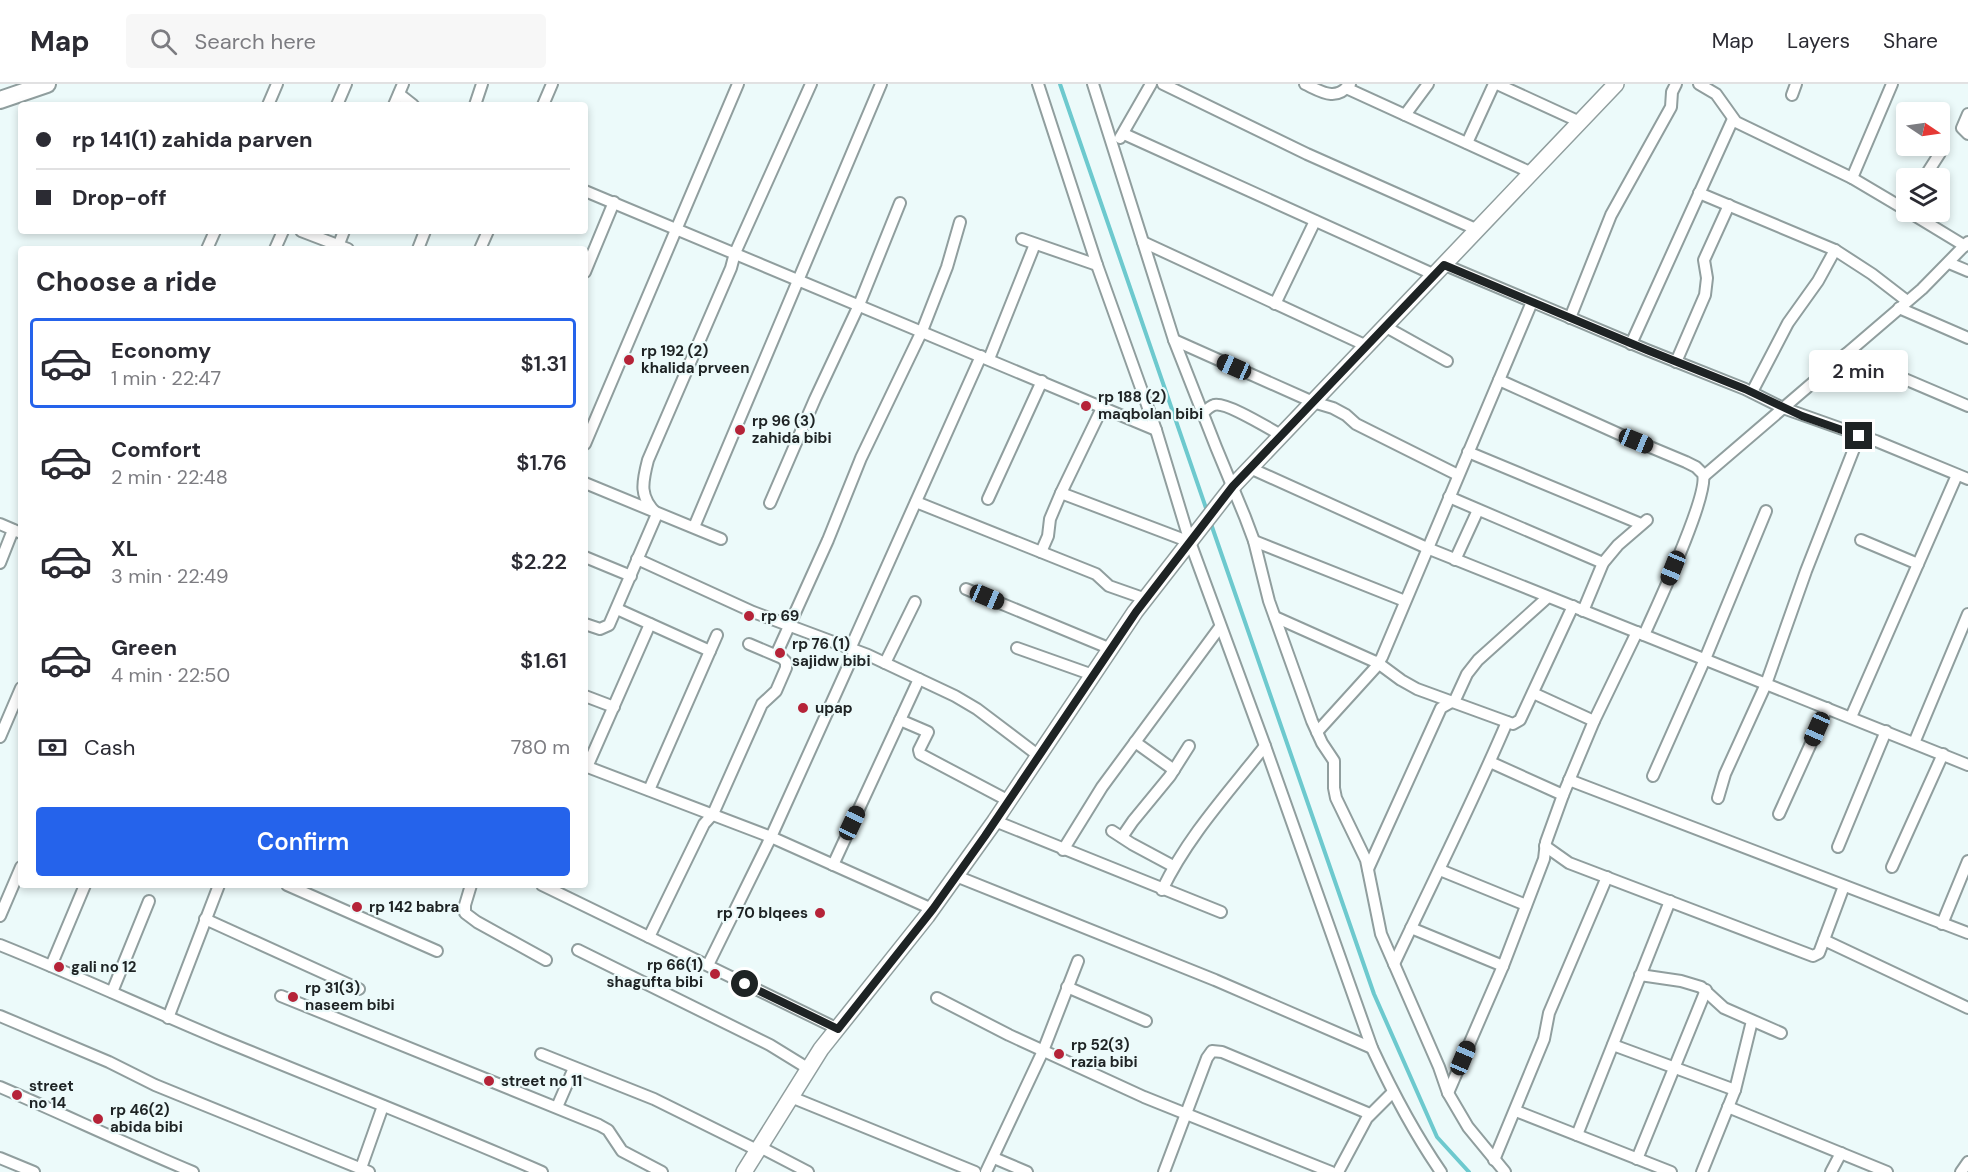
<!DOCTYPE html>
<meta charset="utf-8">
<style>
body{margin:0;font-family:"DM Sans",sans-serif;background:#f7f7f7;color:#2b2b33;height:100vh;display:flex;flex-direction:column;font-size:22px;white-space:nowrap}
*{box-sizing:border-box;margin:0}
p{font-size:20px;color:#7c7c81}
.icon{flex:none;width:33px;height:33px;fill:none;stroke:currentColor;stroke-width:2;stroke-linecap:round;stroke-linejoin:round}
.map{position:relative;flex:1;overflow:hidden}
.panel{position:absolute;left:18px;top:162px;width:570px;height:642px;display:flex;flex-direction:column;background:#fff;border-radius:6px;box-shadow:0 3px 9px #0003}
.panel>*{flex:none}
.hud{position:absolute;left:18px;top:18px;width:570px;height:132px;border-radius:6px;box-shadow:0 3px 9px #0003;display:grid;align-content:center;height:132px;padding:0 18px;background:#fff}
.needle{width:39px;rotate:103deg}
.tools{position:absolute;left:1896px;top:18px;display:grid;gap:12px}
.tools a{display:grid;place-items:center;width:54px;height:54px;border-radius:6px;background:#fff;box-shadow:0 3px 9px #0003;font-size:30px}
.end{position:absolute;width:27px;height:27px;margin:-14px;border:8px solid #1e2324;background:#fff;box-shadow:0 0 0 3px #fff}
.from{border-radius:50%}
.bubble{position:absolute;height:42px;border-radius:6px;background:#fff;box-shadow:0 3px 9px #0003;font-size:20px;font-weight:600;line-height:42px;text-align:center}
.car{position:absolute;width:18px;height:36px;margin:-18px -9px;border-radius:8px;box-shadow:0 0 4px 2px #0007;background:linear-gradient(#222 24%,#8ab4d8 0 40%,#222 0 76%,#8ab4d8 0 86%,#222 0)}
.hud b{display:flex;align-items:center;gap:21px;height:57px;font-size:22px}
.hud b+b{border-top:2px solid #e1e1e2}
.hud i{width:15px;height:15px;background:#2b2b33}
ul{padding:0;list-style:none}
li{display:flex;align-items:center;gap:18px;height:90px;margin:0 12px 9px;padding:0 6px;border:3px solid transparent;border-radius:6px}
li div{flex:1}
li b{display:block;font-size:22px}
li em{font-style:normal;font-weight:600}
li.active{border-color:#2563eb}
li>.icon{width:54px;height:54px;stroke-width:1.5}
h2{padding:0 18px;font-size:27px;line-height:72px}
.pay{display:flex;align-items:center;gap:15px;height:66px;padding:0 18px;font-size:22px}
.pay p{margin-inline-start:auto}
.action{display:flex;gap:12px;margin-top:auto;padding:12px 18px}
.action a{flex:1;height:69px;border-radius:6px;background:#2563eb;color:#fff;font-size:24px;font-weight:600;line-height:69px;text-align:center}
header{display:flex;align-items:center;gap:36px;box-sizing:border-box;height:84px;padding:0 30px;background:#fff;border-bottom:2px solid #e1e1e2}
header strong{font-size:28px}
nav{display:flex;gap:33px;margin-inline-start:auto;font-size:21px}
.search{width:420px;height:54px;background:#f7f7f7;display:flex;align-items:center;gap:15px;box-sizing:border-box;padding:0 21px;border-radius:6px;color:#7c7c81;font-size:22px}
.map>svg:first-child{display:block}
</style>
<header>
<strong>Map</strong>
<div class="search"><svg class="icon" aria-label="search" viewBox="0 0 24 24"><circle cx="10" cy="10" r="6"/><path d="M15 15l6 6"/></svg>Search here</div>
<nav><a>Map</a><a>Layers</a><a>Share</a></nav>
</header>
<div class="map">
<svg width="1968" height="1088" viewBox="0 0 1968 1088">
<rect width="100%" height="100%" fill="#ecfafa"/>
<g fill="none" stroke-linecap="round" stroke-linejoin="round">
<!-- stream -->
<g stroke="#6dc9ce" stroke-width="4">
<polyline points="1060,0 1207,427"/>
<polyline points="1210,437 1374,910 1437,1053 1469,1088"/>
</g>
<defs>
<g id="street">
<path d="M1038,0L1097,181L1156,346L1190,458L1265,662L1372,964C1392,1007 1414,1049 1441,1088"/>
<polyline points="1093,0 1174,256 1216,363 1245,433 1254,457 1269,517 1312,637 1322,659 1334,677 1334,704 1336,714 1366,776 1381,850 1439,983 1448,1009 1468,1043 1505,1088"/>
<polyline points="1163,0 1307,70 1478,146"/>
<path d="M1305,0C1322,8 1336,18 1350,0"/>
<polyline points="1497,0 1580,38"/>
<polyline points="1699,0 1716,10 1736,38 1852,94 1906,126"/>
<polyline points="1346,4 1532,89"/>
<polyline points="399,10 413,21"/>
<polyline points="1792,11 1796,0"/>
<polyline points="268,21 277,0"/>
<polyline points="337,21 346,0"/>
<polyline points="394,21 403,0"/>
<polyline points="475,21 482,0"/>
<polyline points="543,21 552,0"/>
<polyline points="1968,30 1962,44 1968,50"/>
<polyline points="1405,31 1428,0"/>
<polyline points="1124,50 1435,191"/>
<polyline points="1120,54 1151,0"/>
<polyline points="1467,59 1494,0"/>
<polyline points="1852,94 1892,0"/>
<polyline points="1924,94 1940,69"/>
<polyline points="585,107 1156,346"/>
<polyline points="1699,109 1835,166 1872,190 1907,217"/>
<polyline points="1909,128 1965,162"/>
<polyline points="301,147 348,165"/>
<polyline points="1022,155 1097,181"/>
<polyline points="1143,158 1367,262"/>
<polyline points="207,165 215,147"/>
<polyline points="275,165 283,147"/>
<polyline points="337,165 344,147"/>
<polyline points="418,165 425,147"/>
<polyline points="480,165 488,147"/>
<polyline points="1949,179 1968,187"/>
<polyline points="1445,181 1647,266 1745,305 1783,324 1876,357 1968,395"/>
<polyline points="585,188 614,118"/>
<polyline points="1275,220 1315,137"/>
<polyline points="1899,224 1968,254"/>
<polyline points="1570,234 1611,131 1671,23 1672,8 1676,0"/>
<polyline points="1386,243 1447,277"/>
<polyline points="1174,256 1313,318 1333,324 1346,331 1356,340 1458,391"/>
<polyline points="1631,260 1733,35"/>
<polyline points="1846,270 1968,322"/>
<polyline points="989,275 1035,160"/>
<polyline points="1676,278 1705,211 1707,194 1704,176 1729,121"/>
<path d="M1499,296L1619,350L1686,378L1696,383L1703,390C1709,412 1656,524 1644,551"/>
<polyline points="1752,308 1788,239 1818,197 1835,166"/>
<path d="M1202,330C1205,327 1210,322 1214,321C1225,317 1270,345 1281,351"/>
<polyline points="585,360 738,0"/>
<polyline points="1468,368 1641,440"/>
<polyline points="1250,384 1427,464 1968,681"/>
<polyline points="1704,392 1922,205 1968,158"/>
<polyline points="585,399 721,455"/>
<polyline points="1061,409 1190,458"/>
<polyline points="1449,413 1603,479"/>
<polyline points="988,415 1042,297"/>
<polyline points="916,418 1096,490 1109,502 1146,515"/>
<polyline points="770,419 815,315 859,221 900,119"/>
<polyline points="0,440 21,449"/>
<polyline points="694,443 881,0"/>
<polyline points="1861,456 1918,480"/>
<polyline points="1254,457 1405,517"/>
<polyline points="1041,468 1048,452 1050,435 1061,409 1103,322"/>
<polyline points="585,473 631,492"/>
<polyline points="637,475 753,528 868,571 955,612 977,625 1039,672"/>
<polyline points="1455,476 1478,426"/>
<polyline points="0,479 13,446"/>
<polyline points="966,505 1111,565"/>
<polyline points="617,525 710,567"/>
<polyline points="1583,527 1603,479 1618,461 1647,436"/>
<polyline points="1275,533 1378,579 1401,596 1417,605 1513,640 1520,636 1573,522"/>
<path d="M585,540L600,545L609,541L657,430C639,413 642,399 648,376L731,184L735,169L811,0"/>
<polyline points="1017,564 1093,591"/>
<polyline points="850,565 981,272"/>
<polyline points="776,571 828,456 861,374 922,247 947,183 960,138"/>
<polyline points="885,579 915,518"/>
<polyline points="1533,609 1594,637"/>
<polyline points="585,612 614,623"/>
<polyline points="1851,633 1957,391"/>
<polyline points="900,636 928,648 919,666 920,670 1009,717"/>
<polyline points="1317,648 1376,583 1382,573 1532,218"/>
<polyline points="0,653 21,604"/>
<polyline points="1135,658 1174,686"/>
<polyline points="1914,659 1968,530"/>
<polyline points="1490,678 1563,711"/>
<polyline points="585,682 771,753 932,825"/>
<polyline points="587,683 650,540"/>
<polyline points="1653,692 1705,575 1766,427"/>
<polyline points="1569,696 1968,849"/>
<polyline points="649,706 717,551"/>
<polyline points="1718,714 1725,690 1766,600 1806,487 1859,352"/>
<polyline points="1779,730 1827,624"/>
<polyline points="995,737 1221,828"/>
<polyline points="1112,747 1132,760 1173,782"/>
<polyline points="1122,753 1133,737 1170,692 1189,662"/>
<polyline points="1545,762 1569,779 1813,872 1819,869 1844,802"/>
<polyline points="1838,763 1886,647"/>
<polyline points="1063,766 1102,703 1220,543"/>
<polyline points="833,781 919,595"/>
<polyline points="1892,783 1943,670"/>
<polyline points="1368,785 1441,624 1455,616 1467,590 1478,576 1548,513"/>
<polyline points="1440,786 1526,821"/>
<polyline points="956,792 1215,896 1372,964"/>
<polyline points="287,801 437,867"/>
<polyline points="471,801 465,821 465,829 477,838 546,876"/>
<polyline points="542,801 838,945"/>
<path d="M1162,806C1188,752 1228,709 1265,662"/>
<polyline points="0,832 21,783"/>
<polyline points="205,835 359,905"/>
<polyline points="1942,840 1968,777"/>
<polyline points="1411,844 1503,882"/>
<polyline points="649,853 704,740 713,730 762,620 776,607 786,584 786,578 782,574 749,560"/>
<polyline points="1824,856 1968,924"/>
<path d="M0,861C75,891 148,925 222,956C329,1000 436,1042 542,1088"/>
<polyline points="578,866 770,961 809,985"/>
<path d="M1394,880C1432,799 1472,720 1507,638"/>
<polyline points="708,881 771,753 855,567"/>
<polyline points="51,882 85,801"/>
<polyline points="1640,891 1681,897 1701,903 1724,924 1781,949"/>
<polyline points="1067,903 1146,937"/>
<polyline points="112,908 149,817"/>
<polyline points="281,912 599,1041 608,1046 622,1067 662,1088"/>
<polyline points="937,914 1009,951 1144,1013 1331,1088"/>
<polyline points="0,932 109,978 155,1001 369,1088"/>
<polyline points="168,934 219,801"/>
<polyline points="1613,961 1735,1006"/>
<polyline points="541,970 654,1015 757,1066"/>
<path d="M0,1003C65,1031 128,1061 193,1088"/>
<polyline points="1448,1009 1503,882 1544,775 1546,758 1563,711 1594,637 1637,548"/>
<polyline points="791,1013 975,1088"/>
<polyline points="557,1023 574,984"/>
<polyline points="1728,1023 1887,1088"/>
<polyline points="1516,1027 1671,1088"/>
<polyline points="1577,1051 1670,817"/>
<polyline points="760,1063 808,1088"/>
<polyline points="0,1074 34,1088"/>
<polyline points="994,1074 1027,1088"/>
<polyline points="1637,1075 1706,906"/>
<polyline points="1494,1076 1544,955 1549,929 1607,793"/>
<polyline points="361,1084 383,1022"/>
<polyline points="986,1088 1043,967 1078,877"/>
<polyline points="1164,1088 1207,974 1212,967 1222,968 1370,1030"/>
<polyline points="1338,1088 1367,1034 1393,1008"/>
<polyline points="1702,1088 1735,1006 1752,937"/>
<polyline points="1831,1088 1841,1069"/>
<polyline points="1961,1088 1968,1078"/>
</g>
<polyline id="secondary" points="744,1088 821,965 927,832 995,737 1135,528 1233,402 1616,0"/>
<polyline id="primary" points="0,16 47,0"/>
</defs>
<!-- street casing -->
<use href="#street" stroke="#909e9e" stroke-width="14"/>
<!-- secondary casing -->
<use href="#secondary" stroke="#909e9e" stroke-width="18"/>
<!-- primary casing -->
<use href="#primary" stroke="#909e9e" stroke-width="20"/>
<!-- street -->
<use href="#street" stroke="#fff" stroke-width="10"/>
<!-- secondary -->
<use href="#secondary" stroke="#fff" stroke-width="15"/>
<!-- primary -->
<use href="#primary" stroke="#fff" stroke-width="16"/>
</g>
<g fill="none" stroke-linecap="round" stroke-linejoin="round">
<!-- route -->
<polyline stroke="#1e2324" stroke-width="8" points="745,900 838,945 933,825 985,752 1136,528 1233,402 1444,181 1647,266 1745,305 1802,332 1859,352"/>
</g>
<!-- markers -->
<g fill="#b52338" stroke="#ecfafa" stroke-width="2">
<circle cx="629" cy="276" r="6"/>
<circle cx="1086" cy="322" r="6"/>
<circle cx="740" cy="346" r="6"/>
<circle cx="749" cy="532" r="6"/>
<circle cx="780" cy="569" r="6"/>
<circle cx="803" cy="624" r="6"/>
<circle cx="357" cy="823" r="6"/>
<circle cx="820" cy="829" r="6"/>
<circle cx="59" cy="883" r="6"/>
<circle cx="715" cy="890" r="6"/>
<circle cx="293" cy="913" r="6"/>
<circle cx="1059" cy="970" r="6"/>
<circle cx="489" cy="997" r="6"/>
<circle cx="17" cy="1011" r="6"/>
<circle cx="98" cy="1035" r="6"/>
</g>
<g text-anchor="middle" stroke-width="4.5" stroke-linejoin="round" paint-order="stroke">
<!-- poi labels -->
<g font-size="15" font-weight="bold" fill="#1e2324" stroke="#ecfafa" text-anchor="start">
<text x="641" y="272">rp 192 (2)<tspan x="641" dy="17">khalida prveen</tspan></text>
<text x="1098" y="318">rp 188 (2)<tspan x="1098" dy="17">maqbolan bibi</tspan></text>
<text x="752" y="342">rp 96 (3)<tspan x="752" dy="17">zahida bibi</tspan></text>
<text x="761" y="537">rp 69</text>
<text x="792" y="565">rp 76 (1)<tspan x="792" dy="17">sajidw bibi</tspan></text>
<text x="815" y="629">upap</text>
<text x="369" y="828">rp 142 babra</text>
<text x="808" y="834" text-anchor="end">rp 70 blqees</text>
<text x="703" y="886" text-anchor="end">rp 66(1)<tspan x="703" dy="17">shagufta bibi</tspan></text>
<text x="71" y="888">gali no 12</text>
<text x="305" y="909">rp 31(3)<tspan x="305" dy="17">naseem bibi</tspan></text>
<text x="1071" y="966">rp 52(3)<tspan x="1071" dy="17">razia bibi</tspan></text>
<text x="501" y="1002">street no 11</text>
<text x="29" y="1007">street<tspan x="29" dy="17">no 14</tspan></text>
<text x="110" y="1031">rp 46(2)<tspan x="110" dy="17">abida bibi</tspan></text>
</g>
</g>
</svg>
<div class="tools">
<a><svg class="needle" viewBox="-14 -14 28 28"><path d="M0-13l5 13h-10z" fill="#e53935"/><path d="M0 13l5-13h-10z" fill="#7c7c81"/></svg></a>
<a><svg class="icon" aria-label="layers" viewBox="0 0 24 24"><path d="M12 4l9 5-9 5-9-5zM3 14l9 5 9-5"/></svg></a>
</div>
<i class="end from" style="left:745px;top:900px"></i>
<i class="end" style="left:1859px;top:352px"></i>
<div class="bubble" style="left:1809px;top:266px;width:99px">2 min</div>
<i class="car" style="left:1234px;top:283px;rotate:294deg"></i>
<i class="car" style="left:1636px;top:357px;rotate:112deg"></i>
<i class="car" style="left:1673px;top:484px;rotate:202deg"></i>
<i class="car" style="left:987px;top:513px;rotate:113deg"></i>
<i class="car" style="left:1817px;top:645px;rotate:204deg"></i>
<i class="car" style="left:852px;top:739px;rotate:25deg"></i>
<i class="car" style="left:1463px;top:974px;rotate:23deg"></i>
<div class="hud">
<b><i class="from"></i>rp 141(1) zahida parven</b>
<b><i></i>Drop-off</b>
</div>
<section class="panel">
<h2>Choose a ride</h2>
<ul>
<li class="active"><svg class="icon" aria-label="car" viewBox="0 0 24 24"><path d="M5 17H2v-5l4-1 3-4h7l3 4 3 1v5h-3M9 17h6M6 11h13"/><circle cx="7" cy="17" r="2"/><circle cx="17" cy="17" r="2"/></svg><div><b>Economy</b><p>1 min · 22:47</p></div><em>$1.31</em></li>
<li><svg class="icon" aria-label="car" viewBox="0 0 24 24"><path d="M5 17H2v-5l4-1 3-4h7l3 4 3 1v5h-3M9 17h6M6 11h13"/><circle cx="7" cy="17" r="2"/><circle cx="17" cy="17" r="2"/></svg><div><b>Comfort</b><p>2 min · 22:48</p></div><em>$1.76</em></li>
<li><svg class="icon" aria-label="car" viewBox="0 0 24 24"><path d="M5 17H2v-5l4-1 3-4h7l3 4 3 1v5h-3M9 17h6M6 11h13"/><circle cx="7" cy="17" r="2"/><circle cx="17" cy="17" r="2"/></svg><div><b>XL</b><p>3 min · 22:49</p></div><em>$2.22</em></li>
<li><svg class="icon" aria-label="car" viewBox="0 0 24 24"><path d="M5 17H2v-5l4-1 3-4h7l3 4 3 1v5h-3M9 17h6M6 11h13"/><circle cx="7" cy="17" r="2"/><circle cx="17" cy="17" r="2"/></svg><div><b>Green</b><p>4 min · 22:50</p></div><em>$1.61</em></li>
</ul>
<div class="pay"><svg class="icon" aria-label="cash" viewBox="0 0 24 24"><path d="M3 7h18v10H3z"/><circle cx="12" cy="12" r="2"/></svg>Cash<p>780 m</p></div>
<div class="action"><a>Confirm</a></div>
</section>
</div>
